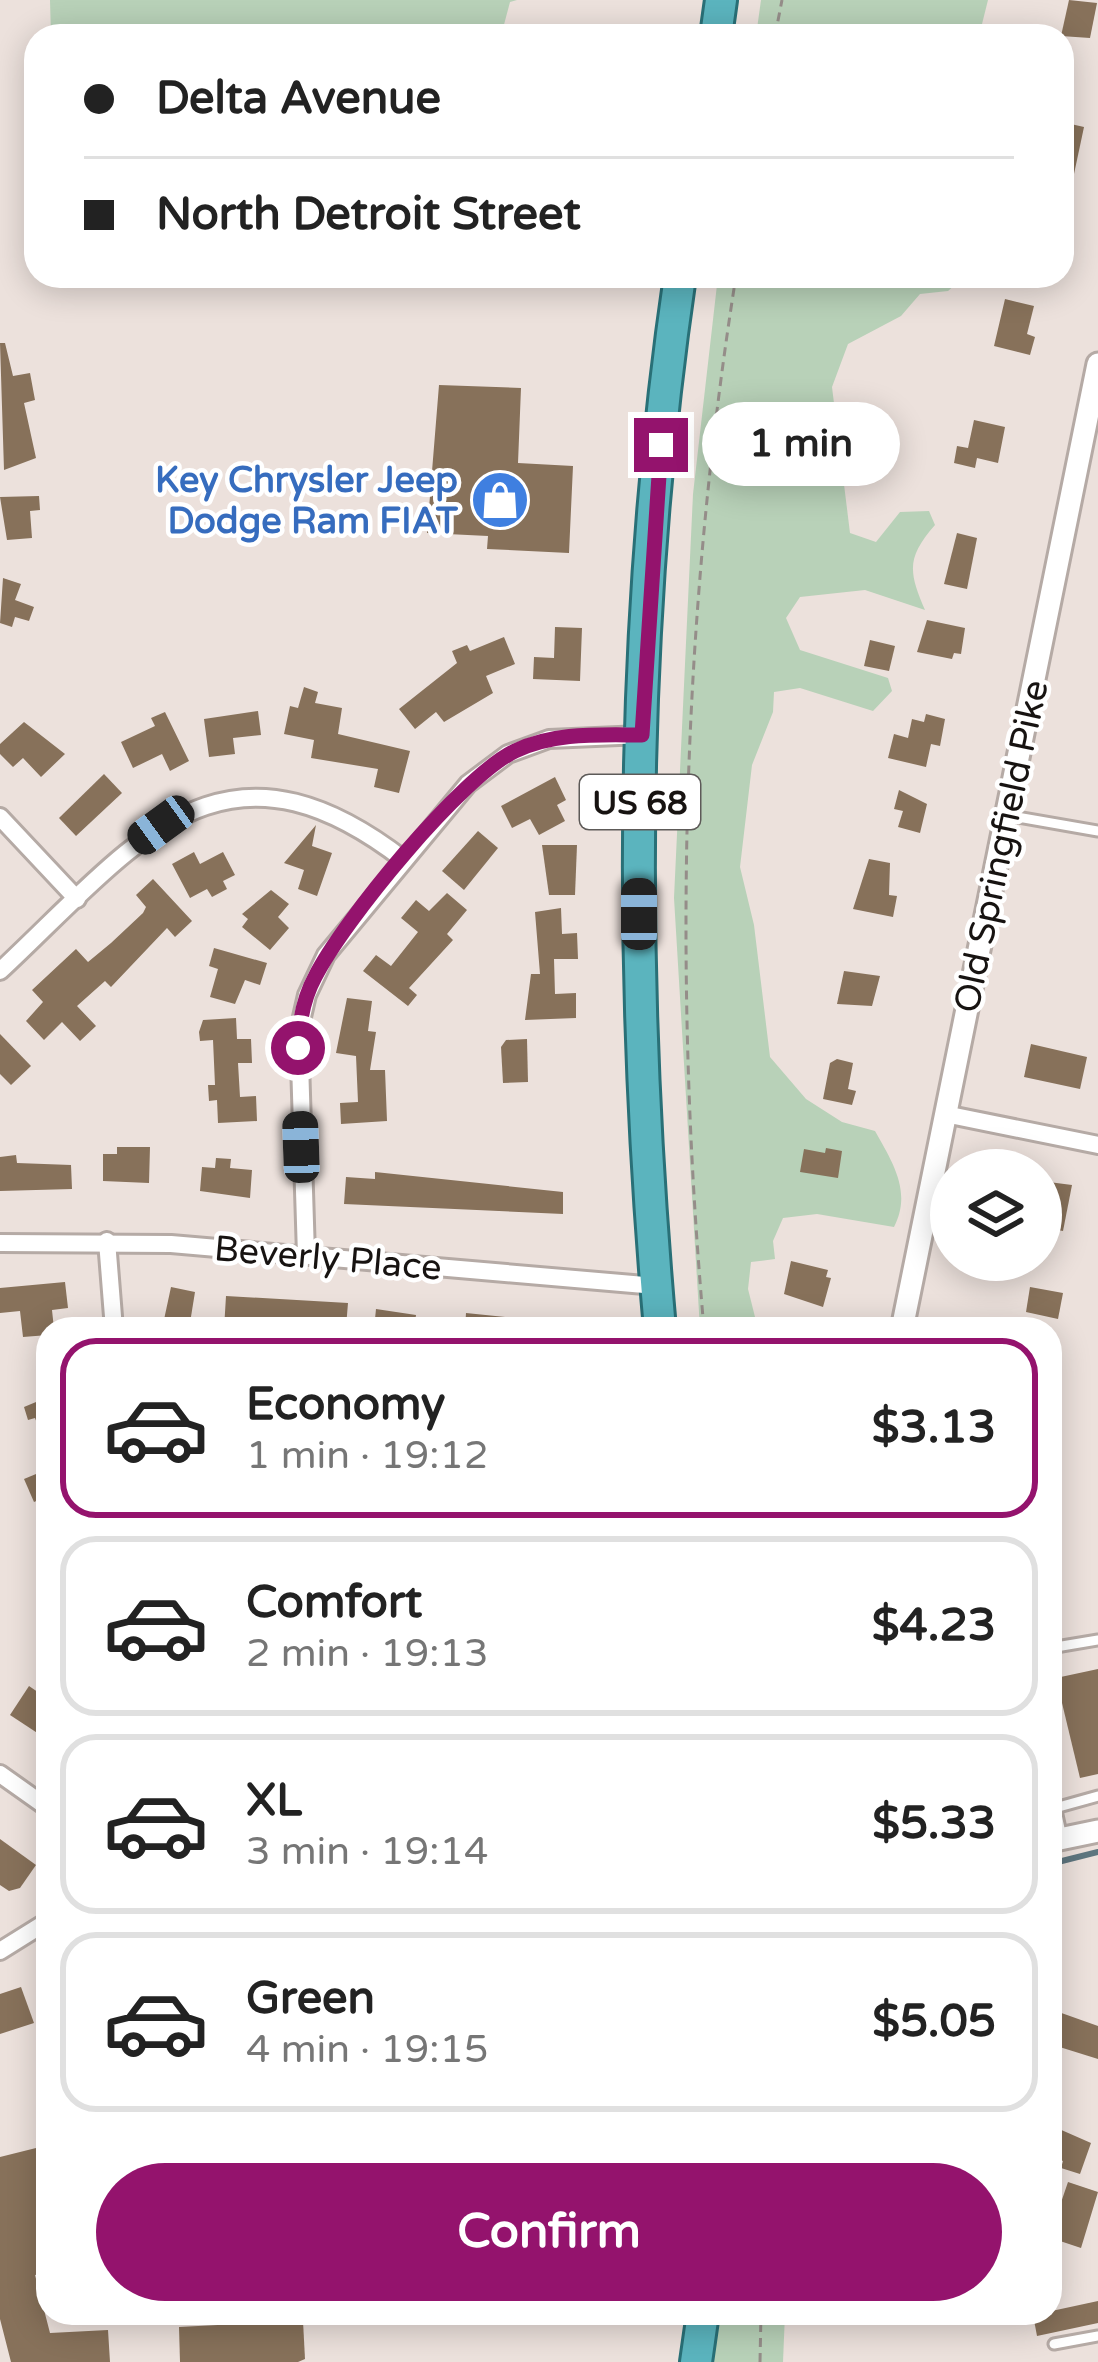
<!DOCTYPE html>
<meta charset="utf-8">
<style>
body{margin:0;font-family:"Varela Round",sans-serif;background:#f2f2f2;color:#222;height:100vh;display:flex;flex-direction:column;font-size:45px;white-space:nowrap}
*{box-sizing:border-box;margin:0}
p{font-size:39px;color:#767676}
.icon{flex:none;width:66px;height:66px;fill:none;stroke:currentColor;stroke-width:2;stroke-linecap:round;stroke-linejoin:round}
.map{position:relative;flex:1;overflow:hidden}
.details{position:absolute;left:36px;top:1317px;width:1026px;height:1008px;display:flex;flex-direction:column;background:#fff;border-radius:36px;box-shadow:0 6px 30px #0003}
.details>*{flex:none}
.hud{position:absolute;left:24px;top:24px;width:1050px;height:264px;border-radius:36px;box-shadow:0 6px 30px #0003;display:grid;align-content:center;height:264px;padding:0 60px;background:#fff}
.tools{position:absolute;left:930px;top:1149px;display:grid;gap:24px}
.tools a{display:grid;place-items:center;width:132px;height:132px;border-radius:50%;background:#fff;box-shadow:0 6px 30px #0003;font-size:60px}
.end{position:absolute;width:54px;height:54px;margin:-27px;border:15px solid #94136d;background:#fff;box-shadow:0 0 0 6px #fff}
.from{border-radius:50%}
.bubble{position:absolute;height:84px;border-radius:42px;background:#fff;box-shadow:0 6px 30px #0003;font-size:39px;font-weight:700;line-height:84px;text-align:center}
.car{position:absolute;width:36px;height:72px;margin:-36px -18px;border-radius:15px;box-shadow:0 0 9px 3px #0007;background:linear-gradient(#222 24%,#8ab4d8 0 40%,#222 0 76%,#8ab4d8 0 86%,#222 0)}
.hud b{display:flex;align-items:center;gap:42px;height:114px;font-size:45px}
.hud b+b{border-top:3px solid #e0e0e0}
.hud i{width:30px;height:30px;background:#222}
ul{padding:21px 0 0;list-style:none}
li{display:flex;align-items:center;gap:36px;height:180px;margin:0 24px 18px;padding:0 36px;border:6px solid #e0e0e0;border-radius:36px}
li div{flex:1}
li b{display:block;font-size:45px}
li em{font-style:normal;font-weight:700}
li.current{border-color:#94136d}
li>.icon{width:108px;height:108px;stroke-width:1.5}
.action{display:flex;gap:24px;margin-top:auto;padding:24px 60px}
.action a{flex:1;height:138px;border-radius:72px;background:#94136d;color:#fff;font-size:48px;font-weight:700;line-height:138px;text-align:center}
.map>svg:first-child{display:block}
</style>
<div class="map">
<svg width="1098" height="2362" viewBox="0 0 1098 2362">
<rect width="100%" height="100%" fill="#ece1dc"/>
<!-- green -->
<g fill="#b8d1b8">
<polygon points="50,0 517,0 510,2 501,36 51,36"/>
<polygon points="761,0 988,0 979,36 756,36"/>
<path d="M718,276H965L948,291L920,294L901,316L848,344L832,387L850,533L876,542L900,512L929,511L935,525C907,557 908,571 925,610L865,590L800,597L786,618L800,650L888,678L892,691L873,711L800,688L774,692L773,712L752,765L740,867L754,925L770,1057L806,1099L842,1122L875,1131C893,1163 912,1192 894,1227L817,1214L783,1218L773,1241L775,1259L751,1262L748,1289L758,1329H700L674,898L693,494Z"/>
<polygon points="712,2313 785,2313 783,2362 702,2362"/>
</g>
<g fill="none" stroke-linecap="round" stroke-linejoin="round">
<!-- stream -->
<polyline stroke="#5e767f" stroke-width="6" points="1050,1864 1098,1852"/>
</g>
<!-- building -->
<g fill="#87715a">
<polygon points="1069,0 1097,3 1090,38 1061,36"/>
<polygon points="1062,122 1084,127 1074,174 1062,171"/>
<polygon points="1005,299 1034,306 1027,334 1035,337 1030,355 994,346"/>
<polygon points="0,343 5,343 13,376 30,373 35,400 24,403 36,458 4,470"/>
<polygon points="439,385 521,388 518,463 573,466 569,553 487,549 488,536 427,533"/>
<polygon points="974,420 1005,427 998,463 977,458 975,468 954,463 957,446 968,448"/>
<polygon points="39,496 40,510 30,511 32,538 7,540 0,497"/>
<polygon points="957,533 977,538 967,589 944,584"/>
<polygon points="3,578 21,584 15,600 34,607 29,621 15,617 12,627 0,623"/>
<polygon points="927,620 965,628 961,654 954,653 952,659 917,652"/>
<polygon points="555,627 582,628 580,681 533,679 534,657 554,658"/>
<polygon points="504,637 515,664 486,676 493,693 444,722 436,712 415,729 399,709 457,663 452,651 467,645 470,651"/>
<polygon points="870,640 895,646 889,671 864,666"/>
<polygon points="304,687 318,692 315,703 342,708 338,734 410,751 399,793 374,787 378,769 311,758 314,740 284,734 290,706 298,708"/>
<polygon points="258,711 261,735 233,738 235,754 209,757 204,719"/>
<polygon points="165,712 189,761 170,771 162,754 133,768 121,742 155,726 151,718"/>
<polygon points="926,714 945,719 940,746 931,744 926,767 888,758 894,734 908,738 912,719 924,722"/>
<polygon points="24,722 65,754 41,777 23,758 13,767 0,754 0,744"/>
<polygon points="104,774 122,793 76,836 59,818"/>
<polygon points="555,777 566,800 557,805 565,821 539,835 530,819 512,828 501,806"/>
<polygon points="899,790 927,804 920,833 898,827 903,811 894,809"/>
<polygon points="316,825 312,846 332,853 317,896 298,889 304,870 284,863"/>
<polygon points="478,831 498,848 464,890 442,871"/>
<polygon points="542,845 577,845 575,895 549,895"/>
<polygon points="194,852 200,864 223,852 235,875 223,881 227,889 212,897 207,889 190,898 172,864"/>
<polygon points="869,859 890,863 889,895 897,896 893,917 853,909"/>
<polygon points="153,879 192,921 175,937 167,928 111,987 105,981 77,1006 96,1026 80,1041 62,1022 44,1040 26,1021 43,1002 32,990 76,949 88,962 111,943 143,913 146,907 136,895"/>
<polygon points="271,890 289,904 278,917 289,928 270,950 242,927 248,919 242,914"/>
<polygon points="447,893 467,910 447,934 453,940 409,988 417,995 408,1006 363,971 376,955 391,966 418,932 401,918 416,900 429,911"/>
<polygon points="561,908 562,934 577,933 578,959 554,959 555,994 576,993 576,1018 525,1020 531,974 540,974 535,912"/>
<polygon points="214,948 267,963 260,985 245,980 235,1004 210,997 218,969 209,966"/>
<polygon points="844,971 880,976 872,1006 837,1004"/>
<polygon points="347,998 372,1001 368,1031 376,1032 370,1070 385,1070 387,1121 341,1124 340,1103 358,1102 356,1056 336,1053"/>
<polygon points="236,1018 237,1039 251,1039 252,1063 238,1063 240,1097 256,1096 257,1121 218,1123 217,1100 209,1101 208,1085 215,1085 213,1040 200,1041 199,1032 203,1020"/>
<polygon points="0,1034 31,1066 11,1085 0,1074"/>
<polygon points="527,1039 528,1082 503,1083 501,1047 506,1040"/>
<polygon points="1031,1044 1087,1057 1080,1089 1024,1077"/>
<polygon points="837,1059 853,1063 848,1089 856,1091 852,1105 823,1099 830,1063"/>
<polygon points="117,1147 150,1147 149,1183 103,1181 103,1154 117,1154"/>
<polygon points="826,1148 842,1151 838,1178 800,1172 804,1149 825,1153"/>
<polygon points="16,1155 17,1163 71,1165 72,1189 0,1191 0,1157"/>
<polygon points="216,1158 231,1159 230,1168 252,1170 250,1198 200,1191 202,1167 215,1168"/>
<polygon points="375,1172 563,1192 563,1214 344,1204 346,1177 375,1179"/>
<polygon points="1041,1181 1072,1185 1063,1231 1041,1227"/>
<polygon points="791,1261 828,1270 826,1277 831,1278 823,1307 784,1294"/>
<polygon points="65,1282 68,1308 52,1310 54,1329 48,1335 23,1337 20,1311 0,1313 0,1288"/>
<polygon points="171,1287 195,1292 189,1329 162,1329"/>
<polygon points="1030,1287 1063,1293 1058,1319 1026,1312"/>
<polygon points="226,1296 348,1303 346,1327 282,1320 281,1329 224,1329"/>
<polygon points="376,1309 416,1315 414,1329 374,1329"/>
<polygon points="466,1313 526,1319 525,1329 465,1329"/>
<polygon points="48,1397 48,1447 46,1447 35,1418 28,1420 24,1407"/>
<polygon points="48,1469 48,1496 34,1502 24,1479"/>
<polygon points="1098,1669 1098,1774 1080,1778 1056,1678"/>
<polygon points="29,1686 48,1699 48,1740 10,1715"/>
<polygon points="0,1839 36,1865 20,1888 9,1891 0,1885"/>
<polygon points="21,1987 34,2023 0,2034 0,1994"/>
<polygon points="1053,2010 1098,2026 1098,2059 1050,2044"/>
<polygon points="1050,2125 1091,2143 1080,2174 1061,2168 1063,2161 1050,2156"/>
<polygon points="48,2145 48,2273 35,2275 50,2333 108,2330 110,2362 11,2362 0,2319 0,2157"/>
<polygon points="1068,2182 1098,2192 1081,2248 1057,2240 1060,2229 1053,2226"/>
<polygon points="1098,2301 1098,2323 1037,2336 1033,2315"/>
<polygon points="294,2321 303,2321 305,2359 298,2362 180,2362 179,2327"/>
</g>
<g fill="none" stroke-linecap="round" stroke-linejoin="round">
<defs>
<g id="service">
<polyline points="1006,815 1098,831"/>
<polyline points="1050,1648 1098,1640"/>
<polyline points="1050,1782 1062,1838"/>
<polyline points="1055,1808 1098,1796"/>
<polyline points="1054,2344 1098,2336"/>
</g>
<g id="minor">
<polyline points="0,817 77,899"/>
<path d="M0,971C134,846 220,718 404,860"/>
<polyline points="945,1114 1098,1145"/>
<polyline points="107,1241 114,1329"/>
<polyline points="0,1243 171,1244 656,1286"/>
<polyline points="306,1255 299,1030 307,995 326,955 468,784 508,754 549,739 642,735"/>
<polyline points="0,1774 48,1808"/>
<polyline points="0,1951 48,1921"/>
</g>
<g id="tertiary">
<polyline points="902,1329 1098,364"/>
<polyline points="1050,1841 1098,1831"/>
</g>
<g id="trunk">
<polyline points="716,36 721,0"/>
<path d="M660,1329C629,979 629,624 680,276"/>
<polyline points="696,2362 703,2313"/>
</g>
</defs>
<!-- service casing -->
<use href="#service" stroke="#b5aaa5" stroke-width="15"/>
<!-- minor casing -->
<use href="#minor" stroke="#b5aaa5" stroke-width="22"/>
<!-- tertiary casing -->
<use href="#tertiary" stroke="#b5aaa5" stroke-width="27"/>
<!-- trunk casing -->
<use href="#trunk" stroke="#297077" stroke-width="36"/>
<!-- path -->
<g stroke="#958d89" stroke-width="3" stroke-dasharray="9 6" stroke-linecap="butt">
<polyline points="775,36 782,0"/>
<path d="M704,1329C673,981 681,621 736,276"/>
<polyline points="760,2362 761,2313"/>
</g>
<!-- service -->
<use href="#service" stroke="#fff" stroke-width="9"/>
<!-- minor -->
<use href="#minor" stroke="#fff" stroke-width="16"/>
<!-- tertiary -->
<use href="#tertiary" stroke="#fff" stroke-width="21"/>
<!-- trunk -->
<use href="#trunk" stroke="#5bb4be" stroke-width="30"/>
</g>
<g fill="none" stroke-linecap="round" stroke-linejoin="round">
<!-- route -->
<path stroke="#94136d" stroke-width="15" d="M298,1048C299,1023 303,999 315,977C343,921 461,777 515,751C555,732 598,735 642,735L661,445"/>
</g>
<!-- icons -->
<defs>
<symbol id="shop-disc" viewBox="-11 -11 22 22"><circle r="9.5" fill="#3f7fe0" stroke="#fff"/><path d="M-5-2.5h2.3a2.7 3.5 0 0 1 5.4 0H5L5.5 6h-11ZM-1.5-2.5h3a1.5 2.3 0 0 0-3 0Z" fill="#fff"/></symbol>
</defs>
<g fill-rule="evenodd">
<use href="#shop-disc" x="467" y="467" width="66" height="66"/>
</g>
<g text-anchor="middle" stroke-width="9" stroke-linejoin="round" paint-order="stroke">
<!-- shield labels -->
<rect fill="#fff" stroke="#5d5a58" stroke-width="3" x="580" y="775" width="120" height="54" rx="9"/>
<g font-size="33" font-weight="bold" fill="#171311">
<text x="640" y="814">US 68</text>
</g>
<!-- shop labels -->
<g font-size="36" font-weight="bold" fill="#366cbe" stroke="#fff" text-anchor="end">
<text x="458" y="492">Key Chrysler Jeep<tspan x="458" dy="41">Dodge Ram FIAT</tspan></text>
</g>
<!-- street labels -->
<g font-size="36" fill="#171311" stroke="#fff">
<text transform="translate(1000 846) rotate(-78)" y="13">Old Springfield Pike</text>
<text transform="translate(328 1257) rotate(5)" y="13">Beverly Place</text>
</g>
</g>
</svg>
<div class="tools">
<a><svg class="icon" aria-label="layers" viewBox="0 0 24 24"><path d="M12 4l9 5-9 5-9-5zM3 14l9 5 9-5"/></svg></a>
</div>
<i class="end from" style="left:298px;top:1048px"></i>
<i class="end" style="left:661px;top:445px"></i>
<div class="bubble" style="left:702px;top:402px;width:198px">1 min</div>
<i class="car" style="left:161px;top:825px;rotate:234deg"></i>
<i class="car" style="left:639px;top:914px;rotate:0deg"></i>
<i class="car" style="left:301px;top:1147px;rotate:358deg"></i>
<div class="hud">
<b><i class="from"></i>Delta Avenue</b>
<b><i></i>North Detroit Street</b>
</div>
<section class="details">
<ul>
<li class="current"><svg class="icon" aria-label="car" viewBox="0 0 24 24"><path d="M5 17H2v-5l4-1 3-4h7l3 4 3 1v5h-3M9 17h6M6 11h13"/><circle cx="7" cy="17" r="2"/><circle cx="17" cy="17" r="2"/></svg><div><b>Economy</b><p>1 min · 19:12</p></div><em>$3.13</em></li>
<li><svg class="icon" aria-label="car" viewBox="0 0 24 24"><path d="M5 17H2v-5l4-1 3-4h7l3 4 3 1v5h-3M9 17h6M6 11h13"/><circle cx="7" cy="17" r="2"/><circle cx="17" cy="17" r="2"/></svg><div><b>Comfort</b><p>2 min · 19:13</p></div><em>$4.23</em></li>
<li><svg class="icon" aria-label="car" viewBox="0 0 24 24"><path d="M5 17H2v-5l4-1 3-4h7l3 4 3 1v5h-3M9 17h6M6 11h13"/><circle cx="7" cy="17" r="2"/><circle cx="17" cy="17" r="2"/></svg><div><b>XL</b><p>3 min · 19:14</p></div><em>$5.33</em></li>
<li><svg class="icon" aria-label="car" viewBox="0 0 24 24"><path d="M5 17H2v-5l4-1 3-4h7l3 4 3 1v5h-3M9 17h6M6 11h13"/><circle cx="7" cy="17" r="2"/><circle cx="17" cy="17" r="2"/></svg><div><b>Green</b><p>4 min · 19:15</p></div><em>$5.05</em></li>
</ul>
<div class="action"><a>Confirm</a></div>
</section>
</div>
